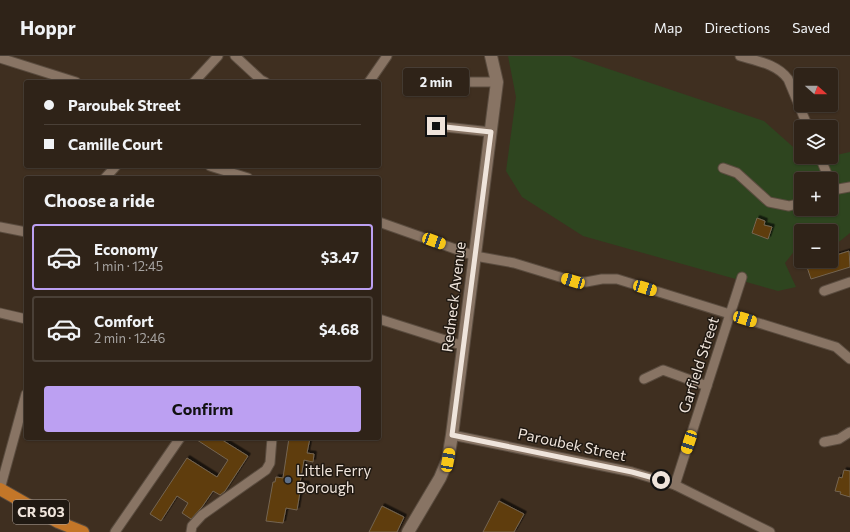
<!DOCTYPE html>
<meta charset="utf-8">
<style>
body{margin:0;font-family:Commissioner,sans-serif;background:#3b2f25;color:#f1f3f6;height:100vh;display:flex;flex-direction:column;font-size:15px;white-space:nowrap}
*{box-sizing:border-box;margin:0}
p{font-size:13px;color:#a7a4a2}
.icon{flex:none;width:22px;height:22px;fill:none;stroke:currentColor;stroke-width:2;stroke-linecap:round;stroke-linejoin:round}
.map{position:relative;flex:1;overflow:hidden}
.drawer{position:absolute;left:24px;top:120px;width:357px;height:264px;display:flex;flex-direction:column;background:#2f2318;border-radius:4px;box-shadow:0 1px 3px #0004,0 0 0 1px #4a4037}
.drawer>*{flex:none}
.hud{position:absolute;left:24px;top:24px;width:357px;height:88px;border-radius:4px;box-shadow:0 1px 3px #0004,0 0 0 1px #4a4037;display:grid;align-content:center;height:88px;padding:0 20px;background:#2f2318}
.needle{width:26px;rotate:111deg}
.buttons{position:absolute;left:794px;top:12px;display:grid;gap:8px}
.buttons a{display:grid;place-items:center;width:44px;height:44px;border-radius:4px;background:#2f2318;box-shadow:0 1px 3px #0004,0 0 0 1px #4a4037;font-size:20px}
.end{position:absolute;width:18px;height:18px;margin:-9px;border:5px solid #efe4db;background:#111;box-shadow:0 0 0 2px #111}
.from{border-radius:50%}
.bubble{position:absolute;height:28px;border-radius:4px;background:#2f2318;box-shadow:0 1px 3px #0004,0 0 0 1px #4a4037;font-size:13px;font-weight:700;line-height:28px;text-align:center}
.car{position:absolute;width:12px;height:24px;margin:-12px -6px;border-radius:5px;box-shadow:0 0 3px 1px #0007;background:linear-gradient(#f5c518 24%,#345 0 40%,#f5c518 0 76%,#345 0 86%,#f5c518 0)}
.hud b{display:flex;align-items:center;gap:14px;height:38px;font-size:15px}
.hud b+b{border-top:1px solid #4a4037}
.hud i{width:10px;height:10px;background:#f1f3f6}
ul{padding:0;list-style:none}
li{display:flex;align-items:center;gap:12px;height:66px;margin:0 8px 6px;padding:0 12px;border:2px solid #4a4037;border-radius:4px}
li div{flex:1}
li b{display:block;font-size:15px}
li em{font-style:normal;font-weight:700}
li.current{border-color:#bca0f2}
li>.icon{width:36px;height:36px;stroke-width:1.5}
h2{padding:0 20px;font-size:18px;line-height:48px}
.action{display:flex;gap:8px;margin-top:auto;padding:8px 20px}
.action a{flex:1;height:46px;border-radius:4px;background:#bca0f2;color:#111;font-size:16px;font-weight:700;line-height:46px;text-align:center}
header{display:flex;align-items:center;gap:24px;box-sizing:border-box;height:56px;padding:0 20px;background:#2f2318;border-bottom:1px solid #4a4037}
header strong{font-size:19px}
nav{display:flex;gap:22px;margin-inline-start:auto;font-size:14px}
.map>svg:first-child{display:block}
</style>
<header>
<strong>Hoppr</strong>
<nav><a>Map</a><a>Directions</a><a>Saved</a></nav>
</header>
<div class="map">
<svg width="850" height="476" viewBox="0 0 850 476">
<defs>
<filter id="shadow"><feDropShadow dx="2.5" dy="-2.5" stdDeviation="0" flood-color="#0009"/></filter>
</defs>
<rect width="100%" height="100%" fill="#3f2f20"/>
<!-- green -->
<path fill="#2e451f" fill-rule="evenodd" d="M508,0H570L764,65L801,98V101H804L809,105L850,96V177L835,189H831V175H801V192L796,193L785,207L796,231L778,235L583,180L522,141L506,115L516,41ZM801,123H831V153H801Z"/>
<!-- building -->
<g fill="#5e3c07" stroke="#756552" filter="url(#shadow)">
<polygon points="757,162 765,165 764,169 772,171 768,183 752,177"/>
<polygon points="849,195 850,211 811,223 806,208 816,205 835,205 833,200"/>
<polygon points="194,382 219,382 248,400 225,435 220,439 213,435 202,451 191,463 182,457 188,447 177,440 161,465 150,458 187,402 217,421 228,404"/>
<polygon points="289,382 310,382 307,397 314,398 313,406 304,404 300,427 307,428 306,437 300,436 297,454 286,452 283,467 266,465 273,426 275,426 276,421 283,422"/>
<polygon points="844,414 850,415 850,441 840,438 841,436 835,435 839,421 842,422"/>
<polygon points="499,445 524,458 514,476 483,476"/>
<polygon points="382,450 404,461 397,476 369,476"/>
</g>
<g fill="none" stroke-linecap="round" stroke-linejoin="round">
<defs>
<g id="street">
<polyline points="235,0 261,24 265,26"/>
<path d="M740,0C757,5 777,8 788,23L808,71"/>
<polyline points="0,2 76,26"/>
<polyline points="194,26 218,0"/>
<polyline points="369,26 387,0"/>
<polyline points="445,26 497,26"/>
<polyline points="436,70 491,76"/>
<polyline points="820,101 829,123"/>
<polyline points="210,110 248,122"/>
<polyline points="723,112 737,117 769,146 789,150 801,147"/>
<polyline points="105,122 116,110"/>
<polyline points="833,134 850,131"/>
<polyline points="379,166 475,200 514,207 573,225 586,226 602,223 617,223 836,291 850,303"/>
<polyline points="0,171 26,176"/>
<polyline points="824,235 850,226"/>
<polyline points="0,257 26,263"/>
<polyline points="379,263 464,290"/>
<polyline points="644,323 663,314 707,330"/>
<polyline points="452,379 632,416 675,429 770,476"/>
<polyline points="824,386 839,383 850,376"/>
<polyline points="675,429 742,221"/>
<polyline points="0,433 26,338"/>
<polyline points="115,476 180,382"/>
<polyline points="191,476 192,470 202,459 266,414 270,407 272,382"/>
</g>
<polyline id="secondary" points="408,476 440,422 448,403 452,379 497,26 491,0"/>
<polyline id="primary" points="0,433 58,466 83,476"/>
</defs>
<!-- street casing -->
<use href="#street" stroke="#5a4c3f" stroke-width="11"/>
<!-- secondary casing -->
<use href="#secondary" stroke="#5a4c3f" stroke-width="14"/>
<!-- primary casing -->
<use href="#primary" stroke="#5a4c3f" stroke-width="14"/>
<!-- street -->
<use href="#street" stroke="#887464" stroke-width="9"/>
<!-- secondary -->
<use href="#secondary" stroke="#887464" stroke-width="12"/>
<!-- primary -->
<use href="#primary" stroke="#c37628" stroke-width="12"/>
</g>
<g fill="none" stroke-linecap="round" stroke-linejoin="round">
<!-- route -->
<polyline stroke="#efe4db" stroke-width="5" points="436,70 491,76 452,379 632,416 661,424"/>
</g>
<!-- markers -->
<circle fill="#5c6f8a" stroke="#201912" stroke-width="1.5" cx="288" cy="424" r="4"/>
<g text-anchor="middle" stroke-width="3" stroke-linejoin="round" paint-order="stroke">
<!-- shield labels -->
<rect fill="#201912" stroke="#b1a79f" stroke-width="1" x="13" y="444" width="56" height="24" rx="3"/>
<g font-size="14" font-weight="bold" fill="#efe4db">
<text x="41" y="461">CR 503</text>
</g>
<!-- street labels -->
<g font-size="15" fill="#efe4db" stroke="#201912">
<text transform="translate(454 241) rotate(-83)" y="5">Redneck Avenue</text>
<text transform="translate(699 309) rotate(-72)" y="5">Garfield Street</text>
<text transform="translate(572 389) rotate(12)" y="5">Paroubek Street</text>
</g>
<!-- poi labels -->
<g font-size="15" fill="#efe4db" stroke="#201912" text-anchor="start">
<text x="296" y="420">Little Ferry<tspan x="296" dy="17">Borough</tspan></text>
</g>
</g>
</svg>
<div class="buttons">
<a><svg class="needle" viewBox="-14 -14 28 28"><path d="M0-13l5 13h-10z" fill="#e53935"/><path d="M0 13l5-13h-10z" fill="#a7a4a2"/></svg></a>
<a><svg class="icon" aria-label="layers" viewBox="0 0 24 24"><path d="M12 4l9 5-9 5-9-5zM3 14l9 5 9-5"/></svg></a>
<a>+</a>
<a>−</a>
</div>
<i class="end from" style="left:661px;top:424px"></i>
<i class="end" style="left:436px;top:70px"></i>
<div class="bubble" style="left:403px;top:12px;width:66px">2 min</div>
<i class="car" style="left:434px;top:185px;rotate:110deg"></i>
<i class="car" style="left:573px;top:225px;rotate:287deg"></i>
<i class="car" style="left:645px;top:232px;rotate:107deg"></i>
<i class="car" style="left:745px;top:263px;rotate:107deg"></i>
<i class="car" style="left:689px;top:386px;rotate:198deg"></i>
<i class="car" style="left:448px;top:404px;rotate:10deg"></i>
<div class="hud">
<b><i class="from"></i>Paroubek Street</b>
<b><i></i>Camille Court</b>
</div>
<section class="drawer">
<h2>Choose a ride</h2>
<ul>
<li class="current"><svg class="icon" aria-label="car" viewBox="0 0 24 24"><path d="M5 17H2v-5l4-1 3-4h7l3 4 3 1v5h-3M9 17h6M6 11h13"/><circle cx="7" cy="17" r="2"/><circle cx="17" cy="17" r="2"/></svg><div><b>Economy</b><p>1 min · 12:45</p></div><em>$3.47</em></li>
<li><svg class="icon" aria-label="car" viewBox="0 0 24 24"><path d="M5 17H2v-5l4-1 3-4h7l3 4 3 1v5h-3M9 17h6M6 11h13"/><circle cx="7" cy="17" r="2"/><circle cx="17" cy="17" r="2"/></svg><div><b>Comfort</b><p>2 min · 12:46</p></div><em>$4.68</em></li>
</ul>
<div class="action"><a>Confirm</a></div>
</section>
</div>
